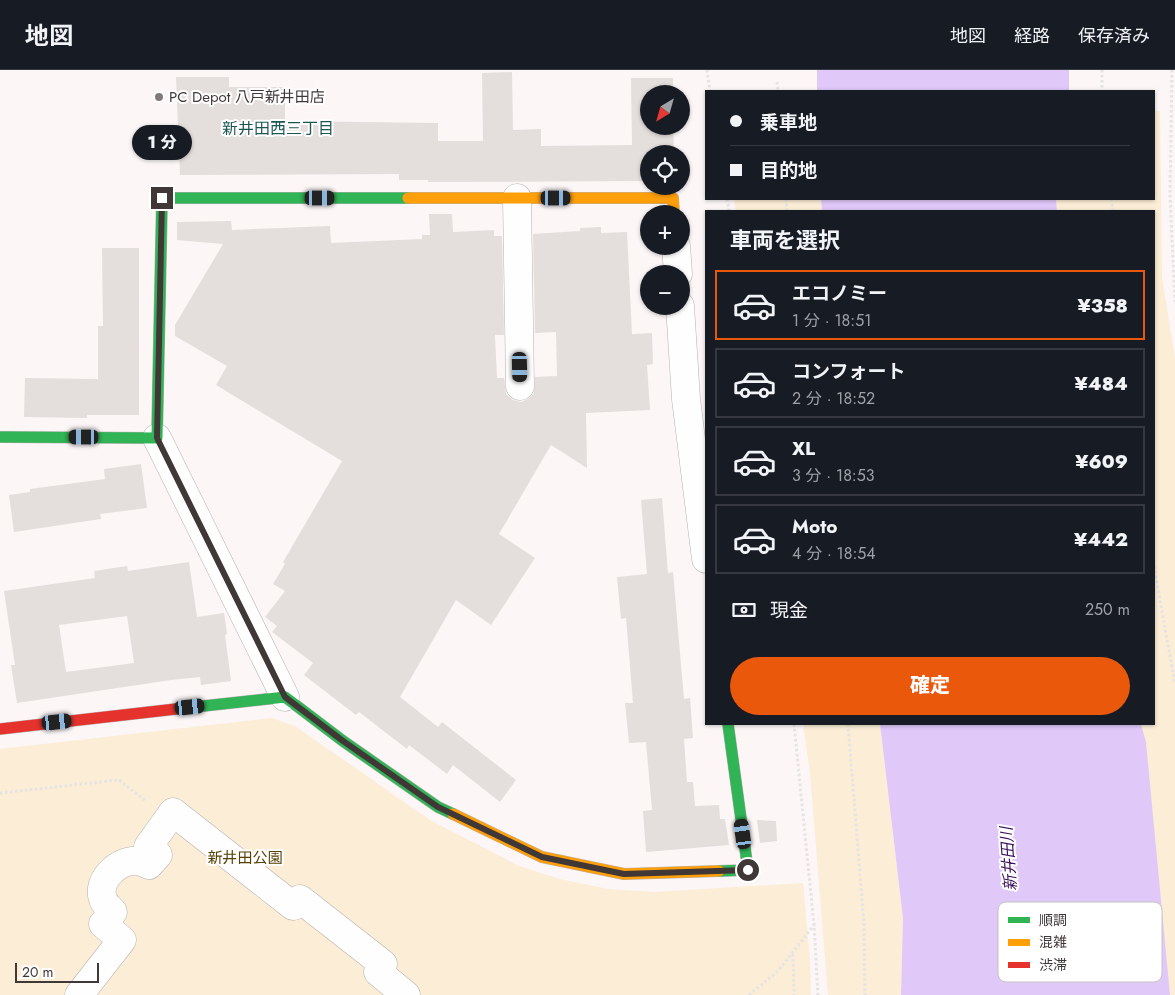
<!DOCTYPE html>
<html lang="ja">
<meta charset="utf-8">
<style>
body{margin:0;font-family:Jost,"Noto Sans JP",sans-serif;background:#20242c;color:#f1f3f6;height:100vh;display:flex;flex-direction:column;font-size:19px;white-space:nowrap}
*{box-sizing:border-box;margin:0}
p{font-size:16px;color:#9ea1a6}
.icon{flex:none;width:28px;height:28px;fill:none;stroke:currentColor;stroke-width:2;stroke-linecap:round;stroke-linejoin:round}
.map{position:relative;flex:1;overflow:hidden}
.details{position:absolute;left:705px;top:140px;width:450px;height:515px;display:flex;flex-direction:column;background:#171b24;border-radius:0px;box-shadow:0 1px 4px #0004}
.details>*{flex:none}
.top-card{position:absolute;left:705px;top:20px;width:450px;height:110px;border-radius:0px;box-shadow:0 1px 4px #0004;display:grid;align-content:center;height:110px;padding:0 25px;background:#171b24}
.needle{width:32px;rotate:217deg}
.controls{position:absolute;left:640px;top:15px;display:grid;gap:10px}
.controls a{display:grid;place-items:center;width:50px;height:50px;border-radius:50%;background:#171b24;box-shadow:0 1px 4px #0004;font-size:25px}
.scale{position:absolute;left:15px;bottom:12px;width:84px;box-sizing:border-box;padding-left:5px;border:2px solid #403737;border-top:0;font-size:14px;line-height:18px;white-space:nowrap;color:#403737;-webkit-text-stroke:4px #fff;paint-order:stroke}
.end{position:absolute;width:22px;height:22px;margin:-11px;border:6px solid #403737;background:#fff;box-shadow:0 0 0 2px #fff}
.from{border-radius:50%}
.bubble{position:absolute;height:35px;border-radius:18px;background:#171b24;box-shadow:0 1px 4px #0004;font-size:16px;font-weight:800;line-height:35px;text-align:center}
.car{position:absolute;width:15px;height:30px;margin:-15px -8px;border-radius:6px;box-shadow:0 0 4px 1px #0007;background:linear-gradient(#222 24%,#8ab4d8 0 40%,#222 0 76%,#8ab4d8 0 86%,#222 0)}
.top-card b{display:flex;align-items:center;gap:18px;height:48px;font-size:19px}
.top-card b+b{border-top:1px solid #363941}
.top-card i{width:12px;height:12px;background:#f1f3f6}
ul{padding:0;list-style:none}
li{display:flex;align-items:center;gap:15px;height:70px;margin:0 10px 8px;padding:0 15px;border:2px solid #363941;border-radius:0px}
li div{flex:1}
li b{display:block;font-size:19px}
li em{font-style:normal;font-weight:800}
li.on{border-color:#ea580c}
li>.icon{width:45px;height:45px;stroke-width:1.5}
h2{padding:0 25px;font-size:22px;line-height:60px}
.pay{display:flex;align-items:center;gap:12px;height:55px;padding:0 25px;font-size:19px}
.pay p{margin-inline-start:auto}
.primary-button{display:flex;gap:10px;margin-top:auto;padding:10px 25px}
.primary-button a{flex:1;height:58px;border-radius:30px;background:#ea580c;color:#fff;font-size:20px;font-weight:800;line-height:58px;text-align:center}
header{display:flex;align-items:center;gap:30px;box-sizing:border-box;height:70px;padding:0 25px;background:#171b24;border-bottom:1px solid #363941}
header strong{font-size:24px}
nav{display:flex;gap:28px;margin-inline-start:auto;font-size:18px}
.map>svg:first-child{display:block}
</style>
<header>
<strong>地図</strong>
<nav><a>地図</a><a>経路</a><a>保存済み</a></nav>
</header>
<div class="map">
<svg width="1175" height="925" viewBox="0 0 1175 925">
<rect width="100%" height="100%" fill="#fcf6f7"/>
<!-- green -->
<g fill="#fbedd6">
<polygon points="1154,41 1160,41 1162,208 1175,288 1175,925 1170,925 1168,910 1146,672 1141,654 1154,654 1154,141 1057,141 1056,129 1154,129"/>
<polygon points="734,129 821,129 822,141 736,141"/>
<polygon points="272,648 295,656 430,750 519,796 560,809 608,819 655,822 803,813 810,891 811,925 0,925 0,679"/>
<polygon points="803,654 880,654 903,848 901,925 828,925 810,703"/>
</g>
<!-- water -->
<g fill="#e0c8f8">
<rect x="817" y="0" width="252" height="21"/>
<polygon points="821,129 1056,129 1057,141 822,141"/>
<polygon points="880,654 1141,654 1146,672 1170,925 901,925 903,848"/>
</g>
<!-- building -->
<g fill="#e4dedc" fill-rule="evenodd">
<polygon points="512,2 513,60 541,59 541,76 632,75 631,8 673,8 673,24 649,24 649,56 673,56 674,84 649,84 649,111 428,112 428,110 399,110 399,104 180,105 176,7 229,7 229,17 285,17 285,51 438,53 438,71 483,71 482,3"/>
<polygon points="429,144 452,144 453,162 494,160 494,166 502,166 504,265 495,265 497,308 504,308 506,324 513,330 521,332 528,329 534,323 535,307 557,306 556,262 535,263 533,164 580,161 580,158 601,157 601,163 627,162 632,264 652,263 653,294 647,295 650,340 586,343 587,398 551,375 499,464 535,488 491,555 456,530 400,627 438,657 442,652 516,710 500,732 453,695 447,704 409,675 407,679 359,642 356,645 304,605 313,593 272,562 277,556 265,547 285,521 273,514 285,494 283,492 342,391 216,315 227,296 175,266 175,255 223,174 177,170 177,152 231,151 232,160 330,156 331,173 422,169 422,165 430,165"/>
<polygon points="102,178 139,178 139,345 87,345 87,348 24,347 25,308 98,309 98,256 103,256"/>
<polygon points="141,394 147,438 100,444 101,449 14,462 9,425 30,422 30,419 105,409 104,399"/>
<polygon points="662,428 668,503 673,502 684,629 690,628 693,668 684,669 687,712 693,712 695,736 719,735 720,749 725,749 729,775 646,782 643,741 652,740 646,672 629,673 625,633 633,633 626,548 621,549 617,507 647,504 641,430"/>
<path d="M189,492L197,547L224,543L227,564L225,565L231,611L201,615L200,607L171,610L17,633L11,595H15L4,521L95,508L94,501L127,496L128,501ZM127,546L134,593L66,602L59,555Z"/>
<polygon points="757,750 776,751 777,771 760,773"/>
</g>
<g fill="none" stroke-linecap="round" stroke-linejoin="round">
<defs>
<g id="street">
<polyline points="517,128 520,316"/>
<polyline points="676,176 678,204"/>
<polyline points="680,236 686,329 706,489"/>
<polyline points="157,368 285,627"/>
<path d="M79,925L122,870L103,854L113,842C110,838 104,834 103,829C96,810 119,789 138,791C141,791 146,794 149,795L158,785L148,777L173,742L293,836L300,829L383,894L378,902L406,925"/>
</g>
<g id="fast">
<polyline points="0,367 157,368 162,128 408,128"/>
<polyline points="176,639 285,627 343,671 438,737 453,744"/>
<polyline points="719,801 748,800 728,654"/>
</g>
<g id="slow">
<polyline points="408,128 673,128 674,144"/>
<polyline points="453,744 542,787 624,804 719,801"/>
</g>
<polyline id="jam" points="0,659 176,639"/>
</defs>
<!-- street casing -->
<use href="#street" stroke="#b7b0b0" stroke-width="29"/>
<!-- fast casing -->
<use href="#fast" stroke="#b7b0b0" stroke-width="12"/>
<!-- slow casing -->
<use href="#slow" stroke="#b7b0b0" stroke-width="12"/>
<!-- jam casing -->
<use href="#jam" stroke="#b7b0b0" stroke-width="12"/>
<!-- path -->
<g stroke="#e5e3e3" stroke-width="3" stroke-dasharray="2.5 2.5" stroke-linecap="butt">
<polyline points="707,0 710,21"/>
<polyline points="1102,0 1102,21"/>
<polyline points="1172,0 1170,126 1175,232"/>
<polyline points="777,12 778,21"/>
<polyline points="727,129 729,141"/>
<polyline points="786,129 787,141"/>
<polyline points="1111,129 1113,141"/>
<polyline points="1154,496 1175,614"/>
<polyline points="794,654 814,855 818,925"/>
<polyline points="848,654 864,855 865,925"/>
<polyline points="0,723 119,710 146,731"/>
<polyline points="793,884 794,925"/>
<polyline points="749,925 778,901 814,855"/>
</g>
<!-- street -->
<use href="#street" stroke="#fffefe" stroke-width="28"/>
<!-- fast -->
<use href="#fast" stroke="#30b455" stroke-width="11"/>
<!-- slow -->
<use href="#slow" stroke="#ff9f0a" stroke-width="11"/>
<!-- jam -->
<use href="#jam" stroke="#e5322d" stroke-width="11"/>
</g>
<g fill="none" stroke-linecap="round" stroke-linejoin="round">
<!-- route -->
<polyline stroke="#403737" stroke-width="6" points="162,128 157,368 285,627 343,671 438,737 542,787 624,804 748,800"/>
</g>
<!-- markers -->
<circle fill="#827a7a" stroke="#fff" stroke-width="2" cx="159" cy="27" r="5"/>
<g text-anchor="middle" stroke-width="4" stroke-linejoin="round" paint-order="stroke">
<!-- poi labels -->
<g font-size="15" fill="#403737" stroke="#fff" text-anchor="start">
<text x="169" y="32">PC Depot 八戸新井田店</text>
</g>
<!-- park labels -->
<g font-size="15" fill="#574003" stroke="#fff">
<text x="245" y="793">新井田公園</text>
</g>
<!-- neighbourhood labels -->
<g font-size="16" fill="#1c5753" stroke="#fff">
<text x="278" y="64">新井田西三丁目</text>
</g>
<!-- water labels -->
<g font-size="16" font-style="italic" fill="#3c115e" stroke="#fff">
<text transform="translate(1008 789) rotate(-94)" y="6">新井田川</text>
</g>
</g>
<!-- legend -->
<rect x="998" y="832" width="164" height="80" rx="8" fill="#fff" stroke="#c6c3c3" stroke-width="1"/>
<rect x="1008" y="847" width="22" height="6" fill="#30b455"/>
<rect x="1008" y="869" width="22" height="7" fill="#ff9f0a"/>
<rect x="1008" y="892" width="22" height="6" fill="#e5322d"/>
<g font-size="14" fill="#403737">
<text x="1039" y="855">順調</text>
<text x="1039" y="877">混雑</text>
<text x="1039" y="900">渋滞</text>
</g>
</svg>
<div class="controls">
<a><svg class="needle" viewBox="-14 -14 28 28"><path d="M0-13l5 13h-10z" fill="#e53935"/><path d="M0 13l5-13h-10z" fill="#9ea1a6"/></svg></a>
<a><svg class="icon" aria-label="locate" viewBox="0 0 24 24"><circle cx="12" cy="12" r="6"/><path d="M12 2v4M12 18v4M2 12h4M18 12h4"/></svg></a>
<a>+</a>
<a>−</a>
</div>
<div class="scale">20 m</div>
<i class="end from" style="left:748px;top:800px"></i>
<i class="end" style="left:162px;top:128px"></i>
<div class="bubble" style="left:132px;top:55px;width:60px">1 分</div>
<i class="car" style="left:320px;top:128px;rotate:90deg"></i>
<i class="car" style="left:556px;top:128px;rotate:90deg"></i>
<i class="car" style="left:520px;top:297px;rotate:179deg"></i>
<i class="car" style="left:84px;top:367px;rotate:270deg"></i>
<i class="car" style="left:190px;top:637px;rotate:84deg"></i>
<i class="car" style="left:57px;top:652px;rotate:84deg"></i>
<i class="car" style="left:743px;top:764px;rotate:352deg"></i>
<div class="top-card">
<b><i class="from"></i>乗車地</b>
<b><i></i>目的地</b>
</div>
<section class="details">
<h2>車両を選択</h2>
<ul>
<li class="on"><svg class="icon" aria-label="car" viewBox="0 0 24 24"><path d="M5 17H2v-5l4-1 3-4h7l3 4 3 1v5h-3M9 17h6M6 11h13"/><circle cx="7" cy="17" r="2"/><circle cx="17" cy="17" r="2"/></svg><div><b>エコノミー</b><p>1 分 · 18:51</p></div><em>¥358</em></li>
<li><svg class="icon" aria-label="car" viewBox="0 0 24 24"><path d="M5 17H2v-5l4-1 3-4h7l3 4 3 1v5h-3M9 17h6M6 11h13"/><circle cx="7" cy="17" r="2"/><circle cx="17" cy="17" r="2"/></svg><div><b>コンフォート</b><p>2 分 · 18:52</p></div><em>¥484</em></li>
<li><svg class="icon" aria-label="car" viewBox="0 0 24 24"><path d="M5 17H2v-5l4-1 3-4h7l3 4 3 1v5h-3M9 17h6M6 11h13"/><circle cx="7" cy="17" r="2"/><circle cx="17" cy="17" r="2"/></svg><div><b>XL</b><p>3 分 · 18:53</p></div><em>¥609</em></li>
<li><svg class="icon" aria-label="car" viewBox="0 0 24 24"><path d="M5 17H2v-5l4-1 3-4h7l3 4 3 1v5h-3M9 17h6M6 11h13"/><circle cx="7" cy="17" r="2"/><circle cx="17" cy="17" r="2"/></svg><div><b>Moto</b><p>4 分 · 18:54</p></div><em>¥442</em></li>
</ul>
<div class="pay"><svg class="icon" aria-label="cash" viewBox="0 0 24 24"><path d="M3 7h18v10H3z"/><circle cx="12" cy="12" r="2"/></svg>現金<p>250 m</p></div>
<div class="primary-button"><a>確定</a></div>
</section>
</div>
